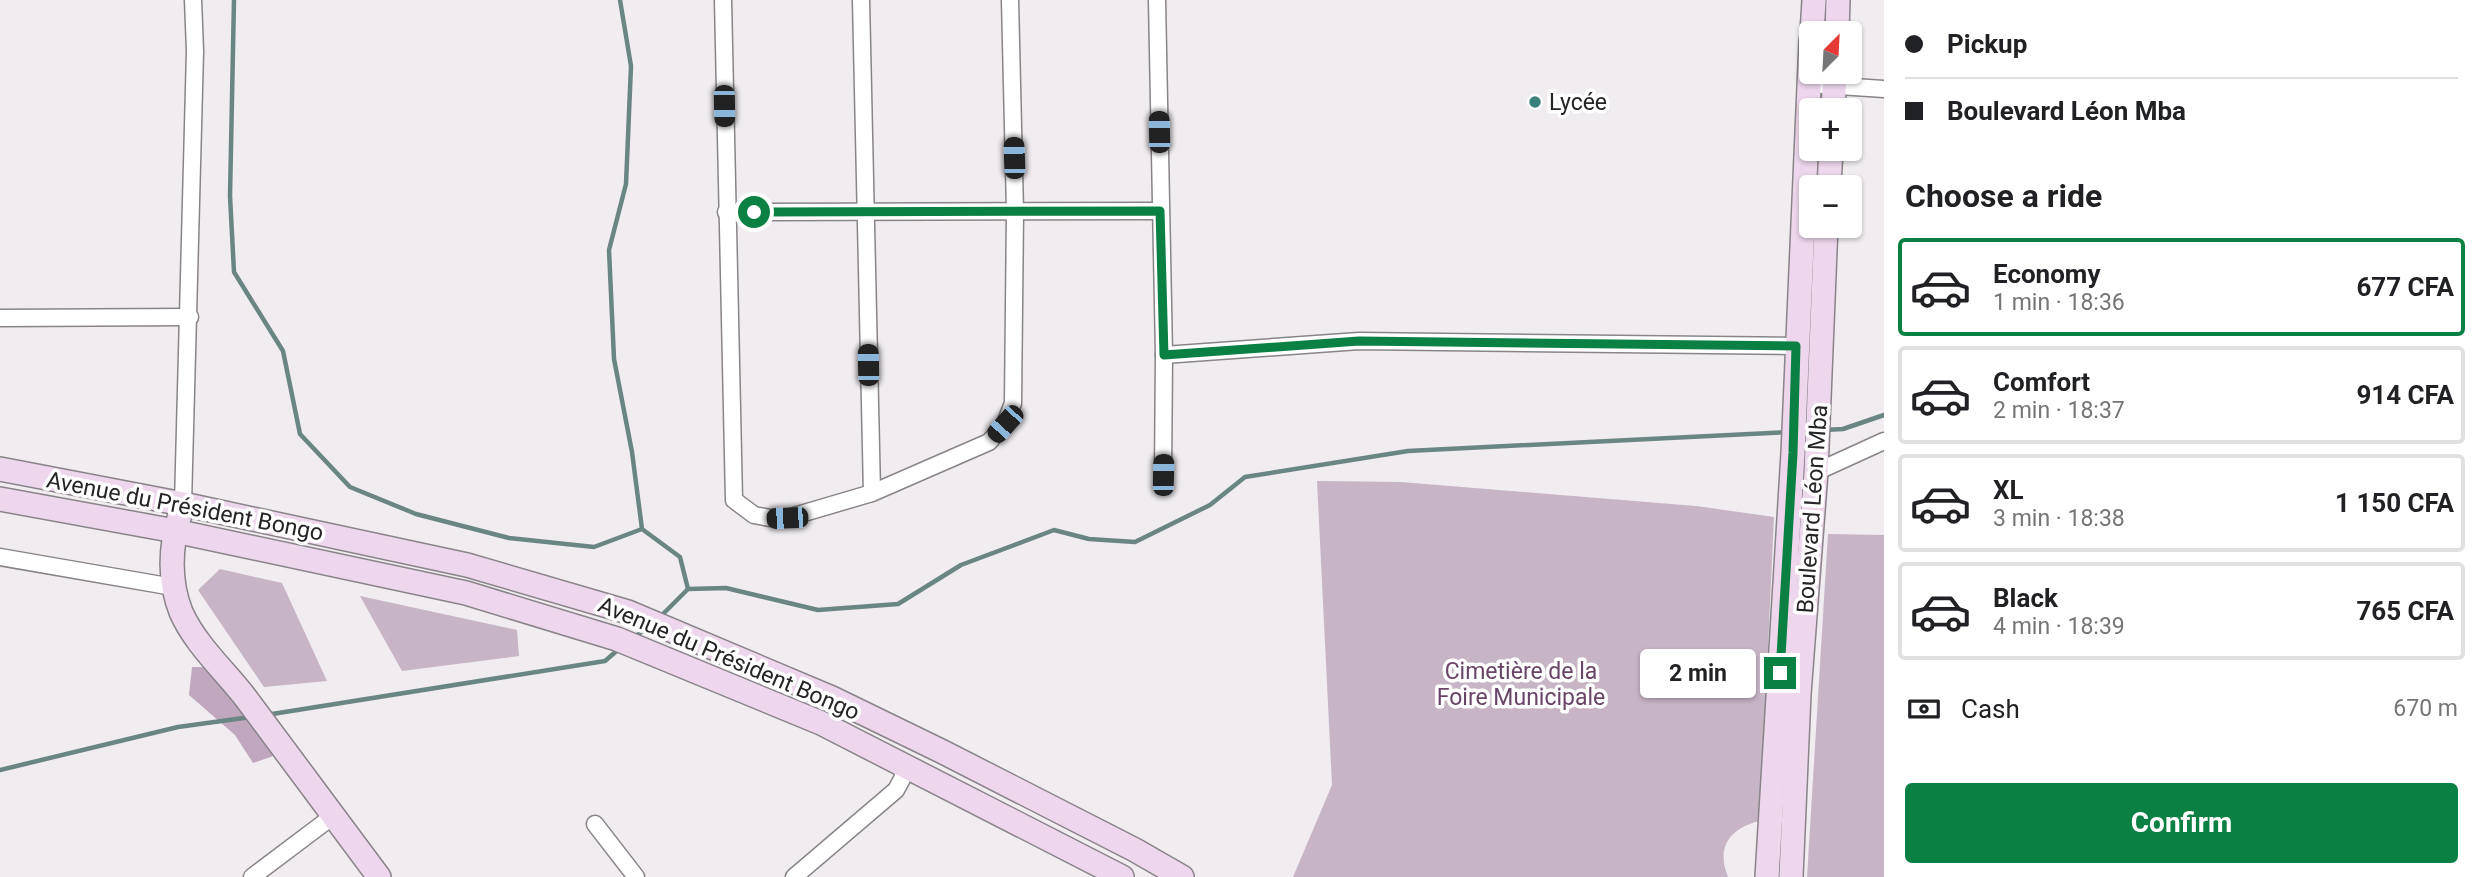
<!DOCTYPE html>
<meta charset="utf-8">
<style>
body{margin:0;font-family:Roboto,sans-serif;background:#f6f6f6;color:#202124;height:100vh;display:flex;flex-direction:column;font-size:26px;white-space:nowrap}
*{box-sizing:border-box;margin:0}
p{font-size:23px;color:#757577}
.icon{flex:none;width:38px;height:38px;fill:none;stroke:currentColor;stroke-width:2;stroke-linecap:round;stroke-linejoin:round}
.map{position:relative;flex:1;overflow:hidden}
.details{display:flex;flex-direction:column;background:#fff;width:595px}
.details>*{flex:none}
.banner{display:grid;align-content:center;height:154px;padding:0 21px;background:#fff}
.needle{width:46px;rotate:24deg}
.buttons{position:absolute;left:1799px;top:21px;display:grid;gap:14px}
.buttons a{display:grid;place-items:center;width:63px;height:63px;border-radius:7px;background:#fff;box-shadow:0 2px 5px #0004;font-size:35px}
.end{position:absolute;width:32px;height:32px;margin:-16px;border:9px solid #0b8043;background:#fff;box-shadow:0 0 0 4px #fff}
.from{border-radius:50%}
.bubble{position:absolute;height:49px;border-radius:7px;background:#fff;box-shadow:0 2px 5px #0004;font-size:23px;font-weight:700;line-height:49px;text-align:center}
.car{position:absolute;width:21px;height:42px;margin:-21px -10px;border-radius:9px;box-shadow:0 0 5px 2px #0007;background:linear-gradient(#222 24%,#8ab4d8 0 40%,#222 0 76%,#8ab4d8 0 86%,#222 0)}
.banner b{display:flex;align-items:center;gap:24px;height:66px;font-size:26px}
.banner b+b{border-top:2px solid #e0e0e0}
.banner i{width:18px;height:18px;background:#202124}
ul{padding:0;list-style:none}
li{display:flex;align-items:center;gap:21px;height:98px;margin:0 14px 10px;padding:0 7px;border:4px solid #e0e0e0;border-radius:7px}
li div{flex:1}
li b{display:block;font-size:26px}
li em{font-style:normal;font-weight:700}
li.on{border-color:#0b8043}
li>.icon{width:63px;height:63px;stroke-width:1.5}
h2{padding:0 21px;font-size:32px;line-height:84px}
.pay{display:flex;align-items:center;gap:18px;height:77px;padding:0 21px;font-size:26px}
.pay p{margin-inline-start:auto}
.cta{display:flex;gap:14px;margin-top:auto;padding:14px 21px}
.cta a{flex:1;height:80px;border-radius:7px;background:#0b8043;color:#fff;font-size:28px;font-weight:700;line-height:80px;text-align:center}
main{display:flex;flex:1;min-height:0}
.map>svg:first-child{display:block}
</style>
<main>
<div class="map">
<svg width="1884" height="877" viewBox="0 0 1884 877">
<rect width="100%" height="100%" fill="#f0ecf0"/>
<!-- green -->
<g fill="#c7b4c5">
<path d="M1317,481L1401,482L1696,506L1774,517L1760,821C1729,828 1716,848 1728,877H1293L1332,785Z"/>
<polygon points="1828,534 1884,535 1884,877 1807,877"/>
<polygon points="220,569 282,583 327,681 264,687 198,590"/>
<polygon points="360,596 517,630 519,656 402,671"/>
</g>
<!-- forest -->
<polygon fill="#c1a7be" points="192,667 210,667 276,755 253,763 235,735 189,695"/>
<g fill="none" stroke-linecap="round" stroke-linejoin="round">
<!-- stream -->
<g stroke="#6a8683" stroke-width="4.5">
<polyline points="234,0 230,196 234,272 283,351 300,434 350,487 416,514 509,538 594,547 642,529"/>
<polyline points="620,0 631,66 626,184 609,250 614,359 632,452 642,529 680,557 688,589"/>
<polyline points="1824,430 1843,429 1884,415"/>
<polyline points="660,617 688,589 726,588 818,610 898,604 961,565 1054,530 1089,539 1135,542 1210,505 1245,477 1408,451 1788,432"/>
<polyline points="632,639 648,627"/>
<polyline points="266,715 605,661 620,648"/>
<polyline points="0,770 178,727 251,717"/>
</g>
<defs>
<g id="street">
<polyline points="723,0 734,500 754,515 770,518 787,518 872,493 989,442 1005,424 1013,403 1015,211 1010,0"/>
<polyline points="861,0 872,493"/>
<polyline points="1157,0 1164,355 1163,475"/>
<polyline points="1809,84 1884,89"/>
<polyline points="726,212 1160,211"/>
<polyline points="0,318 190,317"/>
<polyline points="1164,355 1359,341 1796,346"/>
<polyline points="1816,472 1884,441"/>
<polyline points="183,504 195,51 193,0"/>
<polyline points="0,557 173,587"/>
<polyline points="595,824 636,877"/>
<polyline points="252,877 333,816"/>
<polyline points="794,877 896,790 902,779 905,766"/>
</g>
<g id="secondary">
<polyline points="1812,33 1814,0"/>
<polyline points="1837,33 1838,0"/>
<polyline points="1833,110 1835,72"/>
<polyline points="1829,187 1831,149"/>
<polyline points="0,469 183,504 467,565 628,612 832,698 943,752 1135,850 1182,877"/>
<polyline points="0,499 175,531 466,593 617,639 821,723 1122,877"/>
<path d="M179,518C170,548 169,582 181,612C195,644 224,670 245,697C290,757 334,817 379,877"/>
<polyline points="1767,877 1793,453 1811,41"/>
<polyline points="1791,877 1799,694 1816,472 1826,226"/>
</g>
</defs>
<!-- street casing -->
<use href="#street" stroke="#888488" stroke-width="19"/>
<!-- secondary casing -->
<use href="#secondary" stroke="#888488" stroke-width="26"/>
<!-- street -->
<use href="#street" stroke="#fff" stroke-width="16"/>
<!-- secondary -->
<use href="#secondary" stroke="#eed6ec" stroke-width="23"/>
</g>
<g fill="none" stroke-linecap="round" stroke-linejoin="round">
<!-- route -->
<polyline stroke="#0b8043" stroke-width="9" points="754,212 1160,211 1164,355 1359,341 1796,346 1793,453 1780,673"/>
</g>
<!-- markers -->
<circle fill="#39807a" stroke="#fff" stroke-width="2.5" cx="1535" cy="102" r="7"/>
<g text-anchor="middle" stroke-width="7" stroke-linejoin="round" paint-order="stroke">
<!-- poi labels -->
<g font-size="23" fill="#252325" stroke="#fff" text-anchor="start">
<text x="1549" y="110">Lycée</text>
</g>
<!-- street labels -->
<g font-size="23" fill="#252325" stroke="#fff">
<text transform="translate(185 506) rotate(11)" y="8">Avenue du Président Bongo</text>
<text transform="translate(1812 509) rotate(-86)" y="8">Boulevard Léon Mba</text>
<text transform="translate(729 658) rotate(23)" y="8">Avenue du Président Bongo</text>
</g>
<!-- park labels -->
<g font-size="23" fill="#6a4468" stroke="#fff">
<text x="1521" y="679">Cimetière de la<tspan x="1521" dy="26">Foire Municipale</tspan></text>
</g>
</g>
</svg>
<div class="buttons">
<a><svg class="needle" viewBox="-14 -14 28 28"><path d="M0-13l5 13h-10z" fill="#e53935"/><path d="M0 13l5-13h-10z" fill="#757577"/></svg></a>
<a>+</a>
<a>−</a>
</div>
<i class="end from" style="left:754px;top:212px"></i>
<i class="end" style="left:1780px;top:673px"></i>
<div class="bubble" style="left:1640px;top:649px;width:116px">2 min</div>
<i class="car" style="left:724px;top:106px;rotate:179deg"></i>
<i class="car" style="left:1159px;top:132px;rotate:359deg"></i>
<i class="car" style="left:1014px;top:158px;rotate:358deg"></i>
<i class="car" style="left:868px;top:365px;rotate:359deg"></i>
<i class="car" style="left:1005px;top:424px;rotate:222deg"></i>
<i class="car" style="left:1163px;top:475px;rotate:1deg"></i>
<i class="car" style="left:787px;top:518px;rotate:268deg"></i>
</div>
<section class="details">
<div class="banner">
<b><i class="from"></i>Pickup</b>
<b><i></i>Boulevard Léon Mba</b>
</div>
<h2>Choose a ride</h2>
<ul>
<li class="on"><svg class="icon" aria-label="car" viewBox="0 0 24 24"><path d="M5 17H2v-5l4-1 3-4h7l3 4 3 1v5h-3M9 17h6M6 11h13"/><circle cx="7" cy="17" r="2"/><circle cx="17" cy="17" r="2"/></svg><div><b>Economy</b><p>1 min · 18:36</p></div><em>677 CFA</em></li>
<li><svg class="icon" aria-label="car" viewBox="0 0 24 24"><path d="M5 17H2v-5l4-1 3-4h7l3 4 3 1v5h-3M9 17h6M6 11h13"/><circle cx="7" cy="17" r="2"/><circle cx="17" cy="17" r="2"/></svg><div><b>Comfort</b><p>2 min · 18:37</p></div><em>914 CFA</em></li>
<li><svg class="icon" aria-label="car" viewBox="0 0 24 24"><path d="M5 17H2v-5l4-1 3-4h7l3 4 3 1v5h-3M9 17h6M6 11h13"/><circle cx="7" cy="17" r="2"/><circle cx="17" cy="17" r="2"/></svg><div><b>XL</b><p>3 min · 18:38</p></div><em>1 150 CFA</em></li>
<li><svg class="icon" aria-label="car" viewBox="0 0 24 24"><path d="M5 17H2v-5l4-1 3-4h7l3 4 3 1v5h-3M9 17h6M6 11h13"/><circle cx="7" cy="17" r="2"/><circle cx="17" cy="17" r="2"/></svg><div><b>Black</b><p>4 min · 18:39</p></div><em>765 CFA</em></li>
</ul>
<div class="pay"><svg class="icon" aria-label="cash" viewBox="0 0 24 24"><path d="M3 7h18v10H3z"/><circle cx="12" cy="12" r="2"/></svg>Cash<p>670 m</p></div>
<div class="cta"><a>Confirm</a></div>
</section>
</main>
